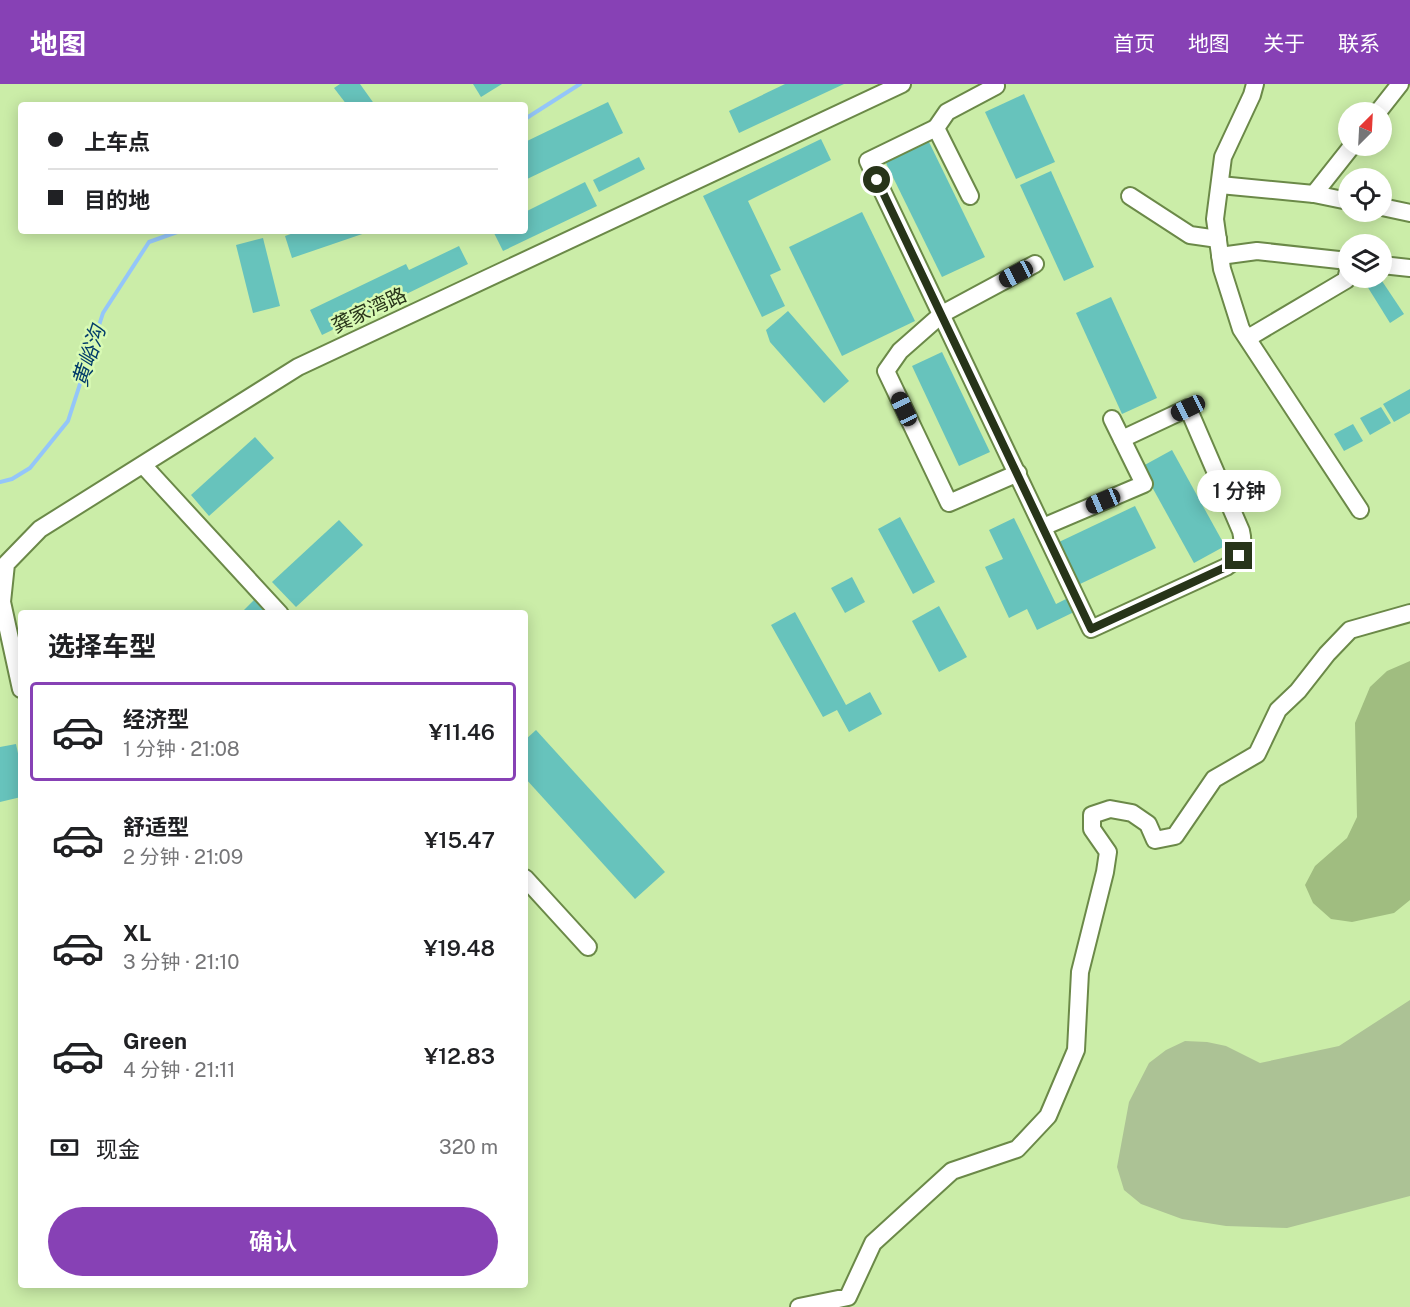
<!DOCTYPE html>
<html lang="zh">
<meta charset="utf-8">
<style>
body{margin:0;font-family:"Public Sans","Noto Sans SC",sans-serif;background:#f2f2f2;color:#202124;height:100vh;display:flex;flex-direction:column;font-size:22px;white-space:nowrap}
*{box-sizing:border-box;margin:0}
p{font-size:20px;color:#757577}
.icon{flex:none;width:33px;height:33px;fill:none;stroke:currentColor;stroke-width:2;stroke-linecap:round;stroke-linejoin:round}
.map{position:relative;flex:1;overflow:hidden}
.drawer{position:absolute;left:18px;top:526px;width:510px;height:678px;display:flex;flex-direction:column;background:#fff;border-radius:6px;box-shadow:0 3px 15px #0003}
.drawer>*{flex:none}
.banner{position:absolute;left:18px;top:18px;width:510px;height:132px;border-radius:6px;box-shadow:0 3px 15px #0003;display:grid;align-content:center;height:132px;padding:0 30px;background:#fff}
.needle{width:39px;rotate:24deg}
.tools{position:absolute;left:1338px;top:18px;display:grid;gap:12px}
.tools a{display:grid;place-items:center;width:54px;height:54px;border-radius:50%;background:#fff;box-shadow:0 3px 15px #0003;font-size:30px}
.end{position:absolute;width:27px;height:27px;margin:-14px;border:8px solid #273419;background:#fff;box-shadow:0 0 0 3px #fff}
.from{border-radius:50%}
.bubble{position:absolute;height:42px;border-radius:21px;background:#fff;box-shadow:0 3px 15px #0003;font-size:20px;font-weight:600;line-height:42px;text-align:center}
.car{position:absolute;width:18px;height:36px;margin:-18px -9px;border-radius:8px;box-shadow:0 0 4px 2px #0007;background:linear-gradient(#222 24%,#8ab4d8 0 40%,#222 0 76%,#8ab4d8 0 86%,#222 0)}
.banner b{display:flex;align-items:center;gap:21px;height:57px;font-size:22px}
.banner b+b{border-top:2px solid #e0e0e0}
.banner i{width:15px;height:15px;background:#202124}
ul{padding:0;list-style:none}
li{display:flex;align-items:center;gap:18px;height:99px;margin:0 12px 9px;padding:0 18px;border:3px solid transparent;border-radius:6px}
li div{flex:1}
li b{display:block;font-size:22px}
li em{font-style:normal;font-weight:600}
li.active{border-color:#8741b5}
li>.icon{width:54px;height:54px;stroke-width:1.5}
h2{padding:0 30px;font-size:27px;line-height:72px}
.pay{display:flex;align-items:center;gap:15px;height:66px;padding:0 30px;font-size:22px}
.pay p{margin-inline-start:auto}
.action{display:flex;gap:12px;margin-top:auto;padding:12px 30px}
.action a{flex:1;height:69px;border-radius:36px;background:#8741b5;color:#fff;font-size:24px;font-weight:600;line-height:69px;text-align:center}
header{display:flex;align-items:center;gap:36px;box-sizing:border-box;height:84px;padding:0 30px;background:#8741b5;color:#fff}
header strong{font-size:28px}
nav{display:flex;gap:33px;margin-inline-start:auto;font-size:21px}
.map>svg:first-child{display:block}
</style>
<header>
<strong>地图</strong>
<nav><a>首页</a><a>地图</a><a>关于</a><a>联系</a></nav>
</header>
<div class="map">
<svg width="1410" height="1223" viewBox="0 0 1410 1223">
<rect width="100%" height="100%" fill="#cbeda8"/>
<!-- green -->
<polygon fill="#acc295" points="1410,916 1410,1112 1287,1144 1226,1142 1182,1135 1141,1120 1124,1106 1117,1083 1129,1018 1149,979 1166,966 1185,957 1207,958 1226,962 1260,979 1339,962"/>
<!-- forest -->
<polygon fill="#a0bd80" points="1410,577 1410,816 1394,829 1352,838 1331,835 1313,819 1305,801 1315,782 1347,754 1357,733 1355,639 1370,603 1387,587"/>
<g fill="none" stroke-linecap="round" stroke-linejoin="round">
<!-- stream -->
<g stroke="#94c6f9" stroke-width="4">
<polyline points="525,35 580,0"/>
<polyline points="0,398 12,395 30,384 68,337 103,229 149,158 180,147"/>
</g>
</g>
<!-- building -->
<g fill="#67c3bc">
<polygon points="340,0 360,0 375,21 347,21 334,4"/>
<polygon points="473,0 502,0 481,13"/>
<polygon points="785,0 844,0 739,49 729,27"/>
<polygon points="1024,10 1055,78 1016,95 985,28"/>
<polygon points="608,18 623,49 525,96 525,58"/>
<polygon points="821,55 831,76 748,117 781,186 770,191 785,222 762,233 703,112"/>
<polygon points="928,56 985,173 942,193 885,77"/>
<polygon points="639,73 645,85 599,108 593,96"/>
<polygon points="1051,87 1094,183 1064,197 1020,101"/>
<polygon points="585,98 597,122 503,167 493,147 525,147 525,128"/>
<polygon points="862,128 915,237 842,272 789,163"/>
<polygon points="299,147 371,147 292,174 285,152"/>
<polygon points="263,154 280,222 253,229 236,161"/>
<polygon points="459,162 468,180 322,251 310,226 406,180 409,186"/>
<polygon points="1362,194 1380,194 1404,230 1390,239"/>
<polygon points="1111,213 1157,314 1122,330 1076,229"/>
<polygon points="788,227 849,297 824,319 770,258 766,246"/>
<polygon points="942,268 990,368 959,382 912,282"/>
<polygon points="1410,305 1410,329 1394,338 1383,320"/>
<polygon points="1381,323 1391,339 1370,351 1360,334"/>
<polygon points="1353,340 1363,357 1344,367 1334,350"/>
<polygon points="255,353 274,374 209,432 191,411"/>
<polygon points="1172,366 1225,462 1194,479 1141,383"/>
<polygon points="1135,422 1156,464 1080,500 1059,458"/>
<polygon points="900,433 935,498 913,510 878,445"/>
<polygon points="1014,434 1056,520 1068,514 1074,528 1037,546 1027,525 1009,534 985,483 1003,475 989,446"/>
<polygon points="339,436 363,461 296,523 272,498"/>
<polygon points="852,493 865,518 845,529 831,504"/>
<polygon points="254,516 267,530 240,530"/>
<polygon points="939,522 967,573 939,588 912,537"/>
<polygon points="795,528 846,621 870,608 882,630 849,648 837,626 823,633 771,541"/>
<polygon points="536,646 665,788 635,815 525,694 525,656"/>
<polygon points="16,660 21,683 21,713 0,718 0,663"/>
</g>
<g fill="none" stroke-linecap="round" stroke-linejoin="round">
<defs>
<g id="minor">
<polyline points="1255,0 1252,11 1223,73 1215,135 1222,185 1241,245 1360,426"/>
<polyline points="1378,28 1400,0"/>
<path d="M936,44L868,77L1091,545L1226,483C1240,474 1245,463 1241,447L1188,324L1122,355"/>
<polyline points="1220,101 1314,110 1348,117"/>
<polyline points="1314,110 1352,62"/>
<polyline points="970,112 936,44 947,28 996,2 995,0"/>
<polyline points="1130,112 1190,151 1218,155"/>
<polyline points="1382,123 1410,129"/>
<polyline points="1220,172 1257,167 1348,177"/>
<polyline points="1382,181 1410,184"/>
<polyline points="1248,254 1346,196 1348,187"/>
<polyline points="143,381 280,530"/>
<polyline points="1018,389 949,419 886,287 900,267 942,230 1035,180"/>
<polyline points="1043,443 1144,400 1112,335"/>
<polyline points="21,605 2,518 6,480 40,445 298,283 902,0"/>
<polyline points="525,794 588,863"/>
<polyline points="799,1223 848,1213 873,1159 952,1087 1017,1065 1048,1032 1076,966 1080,888 1105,788 1108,768 1092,745 1092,731 1110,725 1132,729 1148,740 1155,756 1175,752 1214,695 1257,670 1278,626 1298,607 1327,570 1350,546 1410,529"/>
</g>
</defs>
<!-- minor casing -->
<use href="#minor" stroke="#6b8948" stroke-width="20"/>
<!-- minor -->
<use href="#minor" stroke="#fff" stroke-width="16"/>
</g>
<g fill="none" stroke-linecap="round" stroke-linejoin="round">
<!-- route -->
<polyline stroke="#273419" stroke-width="8" points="877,96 1091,545 1226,483 1239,472"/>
</g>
<g text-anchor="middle" stroke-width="5" stroke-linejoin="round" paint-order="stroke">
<!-- street labels -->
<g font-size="20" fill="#273419" stroke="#d8fab4">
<text transform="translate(369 226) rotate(-25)" y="7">龚家湾路</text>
</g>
<!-- water labels -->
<g font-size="21" font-style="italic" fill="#033d6a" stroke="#d8fab4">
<text transform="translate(89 272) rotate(-72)" y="7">黄峪沟</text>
</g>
</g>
</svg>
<div class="tools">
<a><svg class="needle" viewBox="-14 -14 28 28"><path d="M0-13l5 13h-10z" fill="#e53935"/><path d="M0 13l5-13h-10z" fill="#757577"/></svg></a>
<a><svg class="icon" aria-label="locate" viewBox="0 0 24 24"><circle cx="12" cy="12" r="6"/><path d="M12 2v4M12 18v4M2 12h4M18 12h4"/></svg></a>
<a><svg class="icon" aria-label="layers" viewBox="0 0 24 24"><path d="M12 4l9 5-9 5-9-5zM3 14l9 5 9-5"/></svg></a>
</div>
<i class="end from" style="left:877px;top:96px"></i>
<i class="end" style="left:1239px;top:472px"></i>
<div class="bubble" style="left:1197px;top:386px;width:84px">1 分钟</div>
<i class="car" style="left:1016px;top:190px;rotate:242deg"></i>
<i class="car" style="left:1188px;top:324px;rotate:244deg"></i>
<i class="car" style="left:904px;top:325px;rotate:335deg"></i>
<i class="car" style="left:1103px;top:417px;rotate:247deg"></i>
<div class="banner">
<b><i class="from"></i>上车点</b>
<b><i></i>目的地</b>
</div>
<section class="drawer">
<h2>选择车型</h2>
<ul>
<li class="active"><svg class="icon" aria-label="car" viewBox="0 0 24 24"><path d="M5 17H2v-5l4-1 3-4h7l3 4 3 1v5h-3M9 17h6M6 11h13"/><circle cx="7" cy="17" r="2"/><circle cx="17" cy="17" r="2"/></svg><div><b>经济型</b><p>1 分钟 · 21:08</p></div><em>¥11.46</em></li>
<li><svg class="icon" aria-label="car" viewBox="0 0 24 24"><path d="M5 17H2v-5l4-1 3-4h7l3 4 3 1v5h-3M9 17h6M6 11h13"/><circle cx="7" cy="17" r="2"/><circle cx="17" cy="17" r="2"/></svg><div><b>舒适型</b><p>2 分钟 · 21:09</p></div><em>¥15.47</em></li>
<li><svg class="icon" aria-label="car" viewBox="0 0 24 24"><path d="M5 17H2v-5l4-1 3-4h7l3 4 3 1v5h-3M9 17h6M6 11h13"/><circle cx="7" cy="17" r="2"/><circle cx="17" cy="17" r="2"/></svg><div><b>XL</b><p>3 分钟 · 21:10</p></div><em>¥19.48</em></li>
<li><svg class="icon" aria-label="car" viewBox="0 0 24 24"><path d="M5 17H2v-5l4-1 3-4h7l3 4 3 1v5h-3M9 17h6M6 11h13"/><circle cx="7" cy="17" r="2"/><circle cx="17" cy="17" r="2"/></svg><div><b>Green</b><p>4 分钟 · 21:11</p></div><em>¥12.83</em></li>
</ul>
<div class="pay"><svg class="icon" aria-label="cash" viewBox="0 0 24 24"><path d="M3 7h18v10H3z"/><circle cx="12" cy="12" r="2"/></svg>现金<p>320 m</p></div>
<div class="action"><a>确认</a></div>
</section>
</div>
